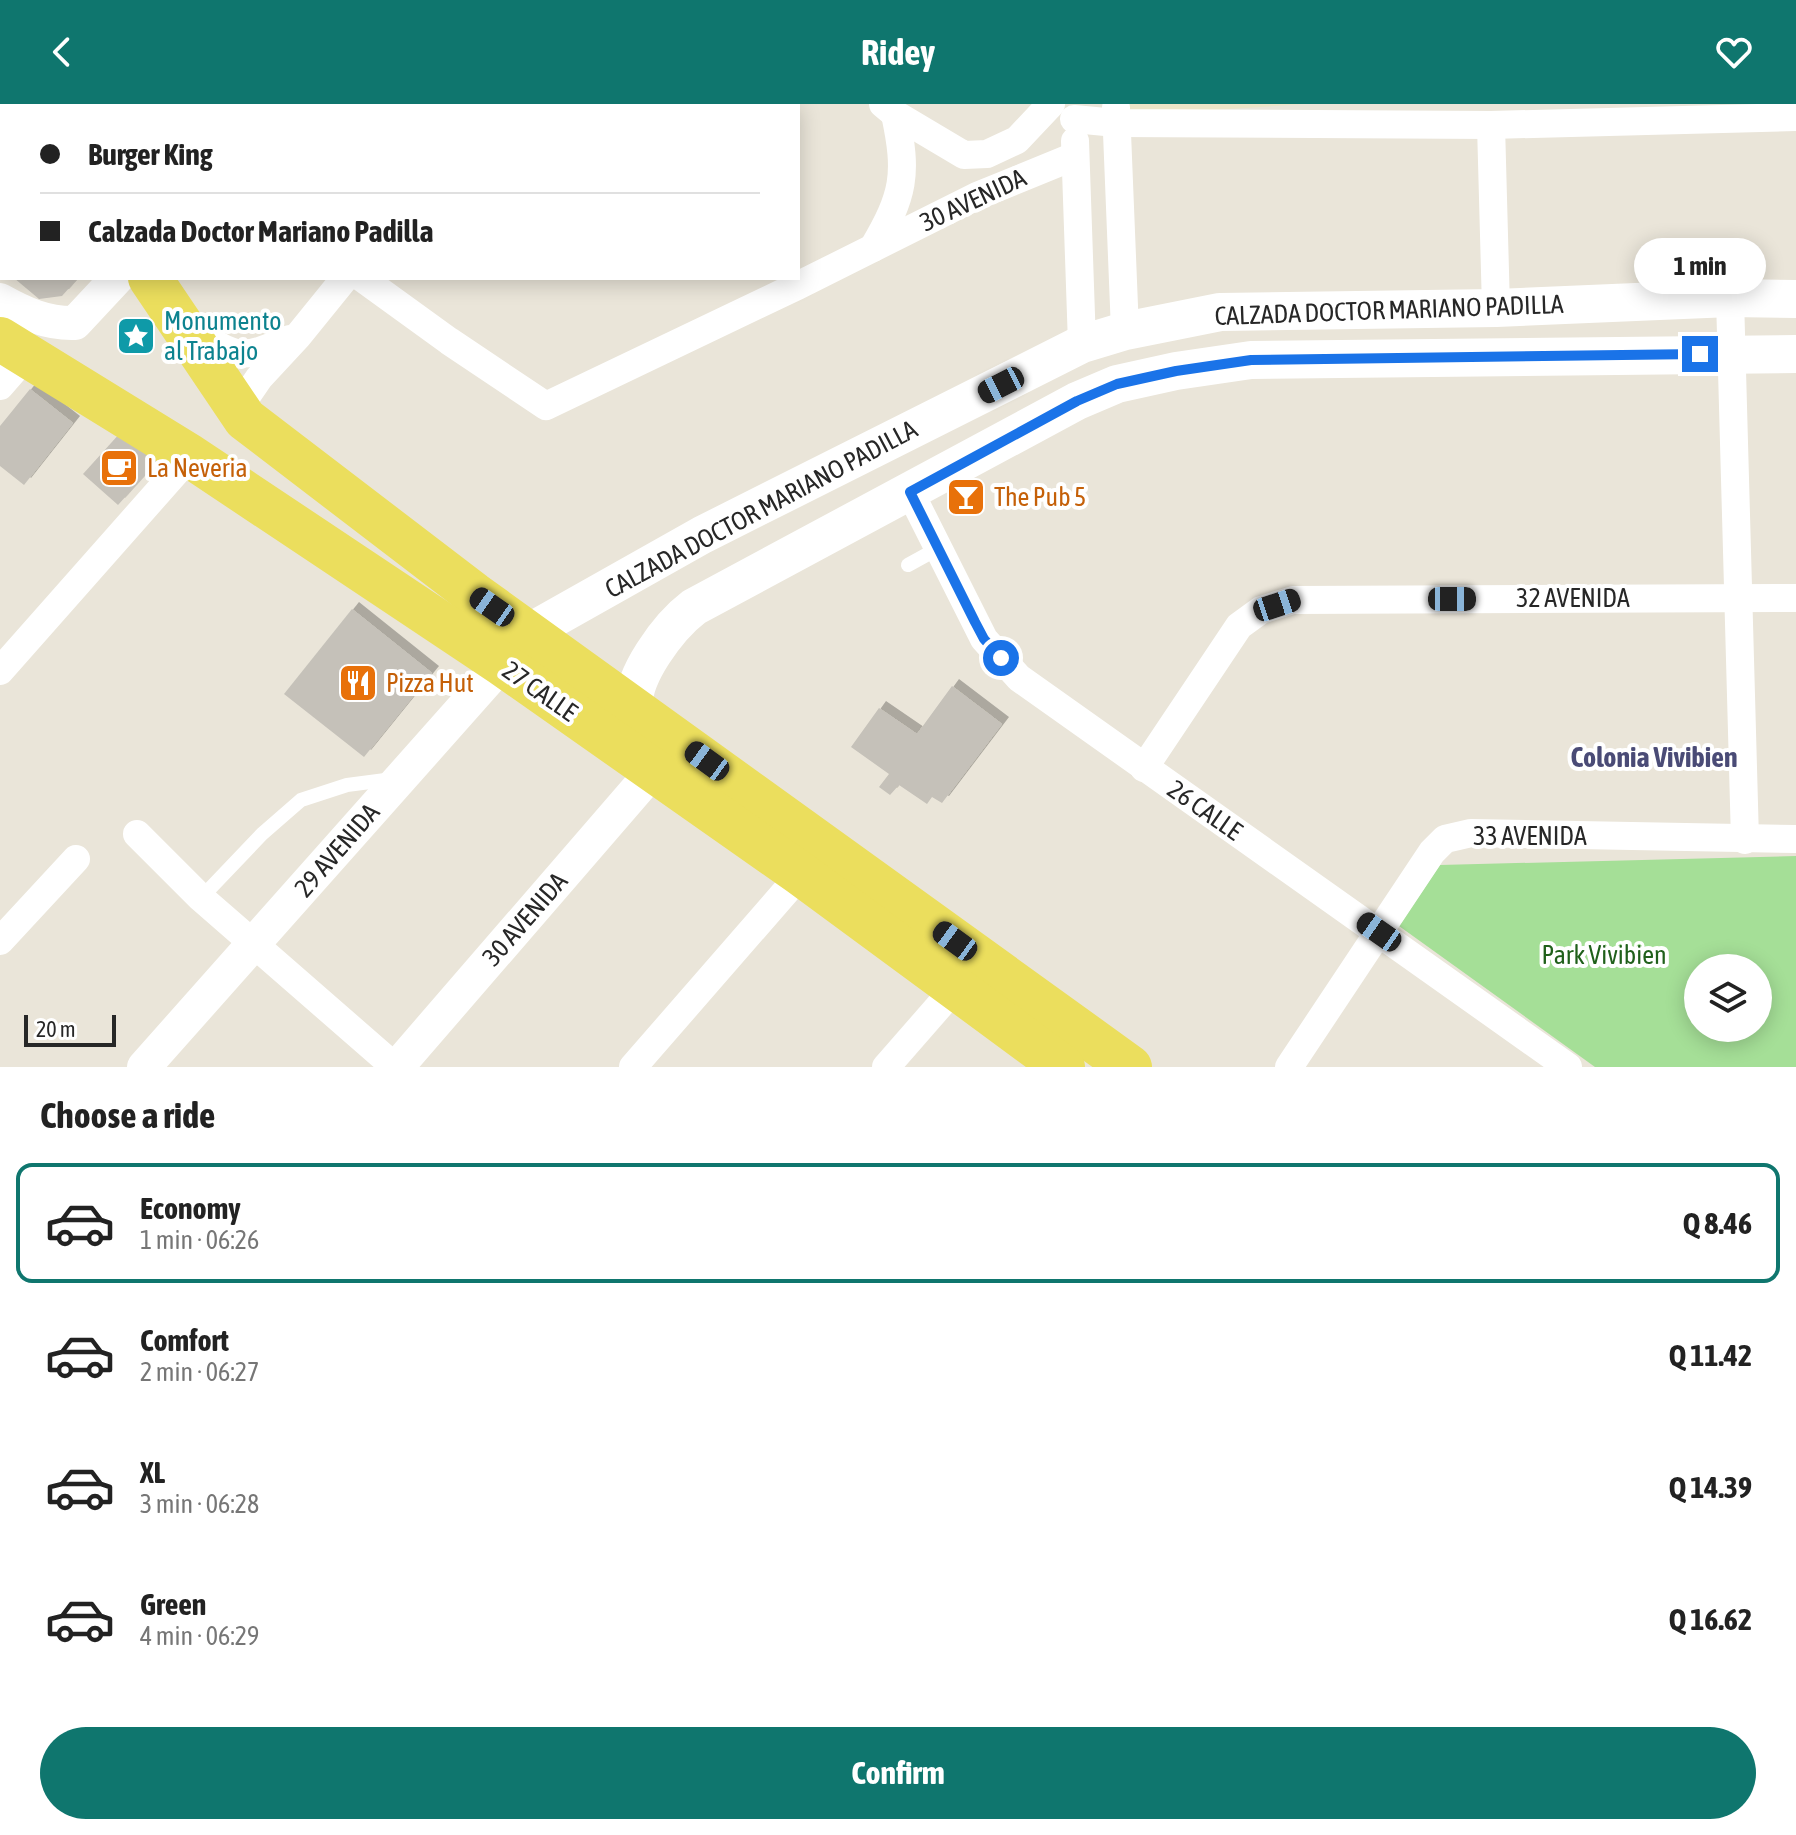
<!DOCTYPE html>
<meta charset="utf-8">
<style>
body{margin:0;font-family:"Asap Condensed",sans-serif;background:#f6f6f6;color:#222;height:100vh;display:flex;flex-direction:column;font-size:30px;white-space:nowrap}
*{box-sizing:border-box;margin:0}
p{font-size:26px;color:#767676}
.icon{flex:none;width:44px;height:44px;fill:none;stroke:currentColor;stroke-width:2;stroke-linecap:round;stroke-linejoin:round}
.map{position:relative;height:963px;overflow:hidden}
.side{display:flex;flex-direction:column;background:#fff;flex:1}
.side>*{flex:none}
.hud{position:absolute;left:0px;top:0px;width:800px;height:176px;box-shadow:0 4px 20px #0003;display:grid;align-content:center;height:176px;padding:0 40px;background:#fff}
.buttons{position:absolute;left:1684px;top:850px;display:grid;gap:16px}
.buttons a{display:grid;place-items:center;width:88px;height:88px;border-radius:50%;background:#fff;box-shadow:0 4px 20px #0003;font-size:40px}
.scale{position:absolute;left:24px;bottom:20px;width:92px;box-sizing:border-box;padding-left:8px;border:4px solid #272727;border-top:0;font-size:22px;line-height:28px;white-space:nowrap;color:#272727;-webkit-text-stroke:6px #fff;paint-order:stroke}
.end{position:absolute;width:36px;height:36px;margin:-18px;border:10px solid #1a73e8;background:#fff;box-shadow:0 0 0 4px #fff}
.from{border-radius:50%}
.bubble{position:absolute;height:56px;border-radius:28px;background:#fff;box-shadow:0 4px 20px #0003;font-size:26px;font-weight:700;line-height:56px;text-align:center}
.car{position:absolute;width:24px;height:48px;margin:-24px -12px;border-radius:10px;box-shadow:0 0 6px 2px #0007;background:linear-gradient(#222 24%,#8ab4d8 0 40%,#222 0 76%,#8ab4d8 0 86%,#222 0)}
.hud b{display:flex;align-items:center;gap:28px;height:76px;font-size:30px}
.hud b+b{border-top:2px solid #e0e0e0}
.hud i{width:20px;height:20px;background:#222}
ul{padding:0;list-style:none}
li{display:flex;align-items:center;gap:24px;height:120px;margin:0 16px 12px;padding:0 24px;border:4px solid transparent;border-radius:16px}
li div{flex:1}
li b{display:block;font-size:30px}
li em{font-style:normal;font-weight:700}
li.on{border-color:#0f766e}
li>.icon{width:72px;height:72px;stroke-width:1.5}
h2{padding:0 40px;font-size:36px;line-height:96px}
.primary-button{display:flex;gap:16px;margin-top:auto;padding:16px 40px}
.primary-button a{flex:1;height:92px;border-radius:48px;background:#0f766e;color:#fff;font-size:32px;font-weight:700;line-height:92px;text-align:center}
header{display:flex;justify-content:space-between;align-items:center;height:104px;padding:0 40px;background:#0f766e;color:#fff;font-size:36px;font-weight:700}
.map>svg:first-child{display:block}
</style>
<header><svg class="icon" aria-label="back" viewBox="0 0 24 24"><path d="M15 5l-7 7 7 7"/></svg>Ridey<svg class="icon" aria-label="heart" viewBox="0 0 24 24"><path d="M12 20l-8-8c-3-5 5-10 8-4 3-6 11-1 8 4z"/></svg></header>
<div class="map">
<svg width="1796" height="963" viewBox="0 0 1796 963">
<defs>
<filter id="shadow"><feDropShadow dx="7" dy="-7" stdDeviation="0" flood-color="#0004"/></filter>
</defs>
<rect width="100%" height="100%" fill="#eae5d9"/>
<!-- education -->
<polygon fill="#ebe5c8" points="1123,0 1305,0 1123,12"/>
<!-- green -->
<path fill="#a5df97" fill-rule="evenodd" d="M1796,752V963H1595L1399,822L1440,761ZM1698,864H1758V924H1698Z"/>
<!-- building -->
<g fill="#c5c1b9" filter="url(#shadow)">
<polygon points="14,174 78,174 62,192 39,195"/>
<polygon points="30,285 73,319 24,381 0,362 0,322"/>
<polygon points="121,328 156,359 118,401 83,370"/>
<polygon points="352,505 432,569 364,653 284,590"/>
<polygon points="952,582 1002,620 942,699 932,693 927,700 899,681 890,691 879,683 889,670 851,643 879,604 917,630"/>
</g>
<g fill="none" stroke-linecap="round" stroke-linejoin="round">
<!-- service -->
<g stroke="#fff" stroke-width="14">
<polyline points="908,461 937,445"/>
<polyline points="201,794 262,730 301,696 347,681 393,675"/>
</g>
<!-- minor -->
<g stroke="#fff" stroke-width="28">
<polyline points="592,0 595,2"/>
<polyline points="883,0 895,10 964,51 987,50 1017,36 1051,0"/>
<polyline points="494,2 496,0"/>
<polyline points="1116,4 1125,227"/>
<polyline points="0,9 2,6"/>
<polyline points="1074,15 1116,19 1491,21 1796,13"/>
<polyline points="1491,21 1496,204"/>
<polyline points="1075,37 1082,240"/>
<path d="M873,144C904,91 908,71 895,10"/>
<polyline points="362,174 449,237 546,302 797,182 977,92 1075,52"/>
<polyline points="1730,194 1745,736"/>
<path d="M194,224C236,257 243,255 290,235"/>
<polyline points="0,282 27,251"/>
<polyline points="245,315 246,293 259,274 298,232 345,174"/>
<polyline points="910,388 984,535 1019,574 1568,963"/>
<polyline points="0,567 190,352"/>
<polyline points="1144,664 1239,522 1261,506 1293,496 1796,494"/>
<polyline points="137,730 201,794 395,963"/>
<polyline points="0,837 76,755"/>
<polyline points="633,963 801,770"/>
<polyline points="886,963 955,884"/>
<polyline points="1289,963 1432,748 1445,735 1471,729 1796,735"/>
</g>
<!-- tertiary -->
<g stroke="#fff" stroke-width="34">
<polyline points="273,2 275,0"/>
<path d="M0,196C23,209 47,220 75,219L117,174"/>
<polyline points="144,963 502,560"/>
<polyline points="397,963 653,667"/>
</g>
<!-- secondary -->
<g stroke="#fff" stroke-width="38">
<polyline points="511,549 528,529 702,431 1082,240 1125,227 1220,208 1496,204 1730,194 1796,195"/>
<path d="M641,632C639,623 635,615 634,606C630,573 669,522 694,503L1077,297L1117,280L1176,267L1251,256L1796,250"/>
</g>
<!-- primary -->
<g stroke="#ebde5d" stroke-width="44">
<polyline points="0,32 2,34"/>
<polyline points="150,174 245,315 474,490 1130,963"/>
<polyline points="0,235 190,352 502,560 801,770 1063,963"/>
</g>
</g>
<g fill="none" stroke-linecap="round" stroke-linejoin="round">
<!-- route -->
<polyline stroke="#1a73e8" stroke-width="10" points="1001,554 984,535 975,518 910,388 1077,297 1117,280 1176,267 1251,256 1700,250"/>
</g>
<!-- icons -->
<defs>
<symbol id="sight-square" viewBox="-11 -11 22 22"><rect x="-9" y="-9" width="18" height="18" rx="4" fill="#0f9aa8" stroke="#fff"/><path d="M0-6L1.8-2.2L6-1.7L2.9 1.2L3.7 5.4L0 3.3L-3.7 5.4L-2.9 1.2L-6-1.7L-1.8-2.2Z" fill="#fff"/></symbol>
<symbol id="cafe-square" viewBox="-11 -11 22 22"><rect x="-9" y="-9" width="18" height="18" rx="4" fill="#e8710a" stroke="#fff"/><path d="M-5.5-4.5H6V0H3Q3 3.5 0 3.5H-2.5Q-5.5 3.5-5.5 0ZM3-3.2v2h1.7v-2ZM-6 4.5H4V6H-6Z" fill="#fff"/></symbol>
<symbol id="bar-square" viewBox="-11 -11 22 22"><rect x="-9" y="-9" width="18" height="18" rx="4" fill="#e8710a" stroke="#fff"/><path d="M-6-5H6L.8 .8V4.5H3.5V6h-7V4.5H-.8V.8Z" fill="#fff"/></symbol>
<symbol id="restaurant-square" viewBox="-11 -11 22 22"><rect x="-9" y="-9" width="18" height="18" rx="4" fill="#e8710a" stroke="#fff"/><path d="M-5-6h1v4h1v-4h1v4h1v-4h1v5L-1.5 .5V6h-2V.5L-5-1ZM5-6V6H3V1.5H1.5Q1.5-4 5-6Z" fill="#fff"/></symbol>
</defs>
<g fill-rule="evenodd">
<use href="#sight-square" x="114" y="210" width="44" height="44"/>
<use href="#cafe-square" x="97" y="342" width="44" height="44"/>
<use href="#bar-square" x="944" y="371" width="44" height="44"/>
<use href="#restaurant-square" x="336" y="557" width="44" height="44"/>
</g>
<g text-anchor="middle" stroke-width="8" stroke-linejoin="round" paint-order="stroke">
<!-- street labels -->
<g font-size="26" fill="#272727" stroke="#fff">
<text transform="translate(973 96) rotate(-25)" y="9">30 AVENIDA</text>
<text transform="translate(1389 206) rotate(-2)" y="9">CALZADA DOCTOR MARIANO PADILLA</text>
<text transform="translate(761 405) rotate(-28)" y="9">CALZADA DOCTOR MARIANO PADILLA</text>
<text x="1573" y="503">32 AVENIDA</text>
<text transform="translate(540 587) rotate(35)" y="9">27 CALLE</text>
<text transform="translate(1205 706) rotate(35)" y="9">26 CALLE</text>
<text x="1530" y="741">33 AVENIDA</text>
<text transform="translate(337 746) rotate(-49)" y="9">29 AVENIDA</text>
<text transform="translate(525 815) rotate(-49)" y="9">30 AVENIDA</text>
</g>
<!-- culture labels -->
<g font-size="26" fill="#0d838f" stroke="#fff" text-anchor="start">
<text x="164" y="226">Monumento<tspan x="164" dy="30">al Trabajo</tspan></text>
</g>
<!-- food labels -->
<g font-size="26" fill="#c56008" stroke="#fff" text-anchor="start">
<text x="147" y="373">La Neveria</text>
<text x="994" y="402">The Pub 5</text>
<text x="386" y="588">Pizza Hut</text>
</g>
<!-- park labels -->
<g font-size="26" fill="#20601b" stroke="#fff">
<text x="1604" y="860">Park Vivibien</text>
</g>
<!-- neighbourhood labels -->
<g font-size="28" font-weight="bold" fill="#4a4b76" stroke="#fff">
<text x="1654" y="663">Colonia Vivibien</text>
</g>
</g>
</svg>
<div class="buttons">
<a><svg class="icon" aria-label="layers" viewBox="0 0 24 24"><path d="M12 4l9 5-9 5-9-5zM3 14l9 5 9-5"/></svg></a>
</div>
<div class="scale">20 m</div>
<i class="end from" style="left:1001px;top:554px"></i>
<i class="end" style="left:1700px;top:250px"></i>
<div class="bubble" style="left:1634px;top:134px;width:132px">1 min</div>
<i class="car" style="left:1001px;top:281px;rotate:243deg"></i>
<i class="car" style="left:1452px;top:495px;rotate:90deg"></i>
<i class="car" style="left:1277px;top:501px;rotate:72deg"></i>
<i class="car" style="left:492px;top:503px;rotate:305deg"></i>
<i class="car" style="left:707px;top:657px;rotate:306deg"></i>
<i class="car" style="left:1379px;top:828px;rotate:305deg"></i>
<i class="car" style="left:955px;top:837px;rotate:306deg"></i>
<div class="hud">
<b><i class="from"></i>Burger King</b>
<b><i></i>Calzada Doctor Mariano Padilla</b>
</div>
</div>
<section class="side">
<h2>Choose a ride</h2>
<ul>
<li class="on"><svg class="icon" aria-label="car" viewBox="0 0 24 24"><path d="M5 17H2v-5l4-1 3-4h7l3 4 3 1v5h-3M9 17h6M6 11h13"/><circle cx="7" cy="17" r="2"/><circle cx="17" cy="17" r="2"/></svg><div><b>Economy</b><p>1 min · 06:26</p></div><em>Q 8.46</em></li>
<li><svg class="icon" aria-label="car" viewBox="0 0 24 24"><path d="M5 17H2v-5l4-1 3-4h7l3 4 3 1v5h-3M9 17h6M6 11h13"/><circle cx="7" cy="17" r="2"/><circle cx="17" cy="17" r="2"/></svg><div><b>Comfort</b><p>2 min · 06:27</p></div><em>Q 11.42</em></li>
<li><svg class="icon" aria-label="car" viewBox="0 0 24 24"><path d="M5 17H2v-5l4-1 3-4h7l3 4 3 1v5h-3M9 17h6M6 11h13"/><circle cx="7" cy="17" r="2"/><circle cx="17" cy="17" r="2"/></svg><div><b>XL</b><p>3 min · 06:28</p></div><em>Q 14.39</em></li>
<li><svg class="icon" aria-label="car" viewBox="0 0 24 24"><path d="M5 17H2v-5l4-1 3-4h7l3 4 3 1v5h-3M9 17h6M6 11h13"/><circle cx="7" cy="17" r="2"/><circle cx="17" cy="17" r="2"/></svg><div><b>Green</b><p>4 min · 06:29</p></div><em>Q 16.62</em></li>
</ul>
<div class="primary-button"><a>Confirm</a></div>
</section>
